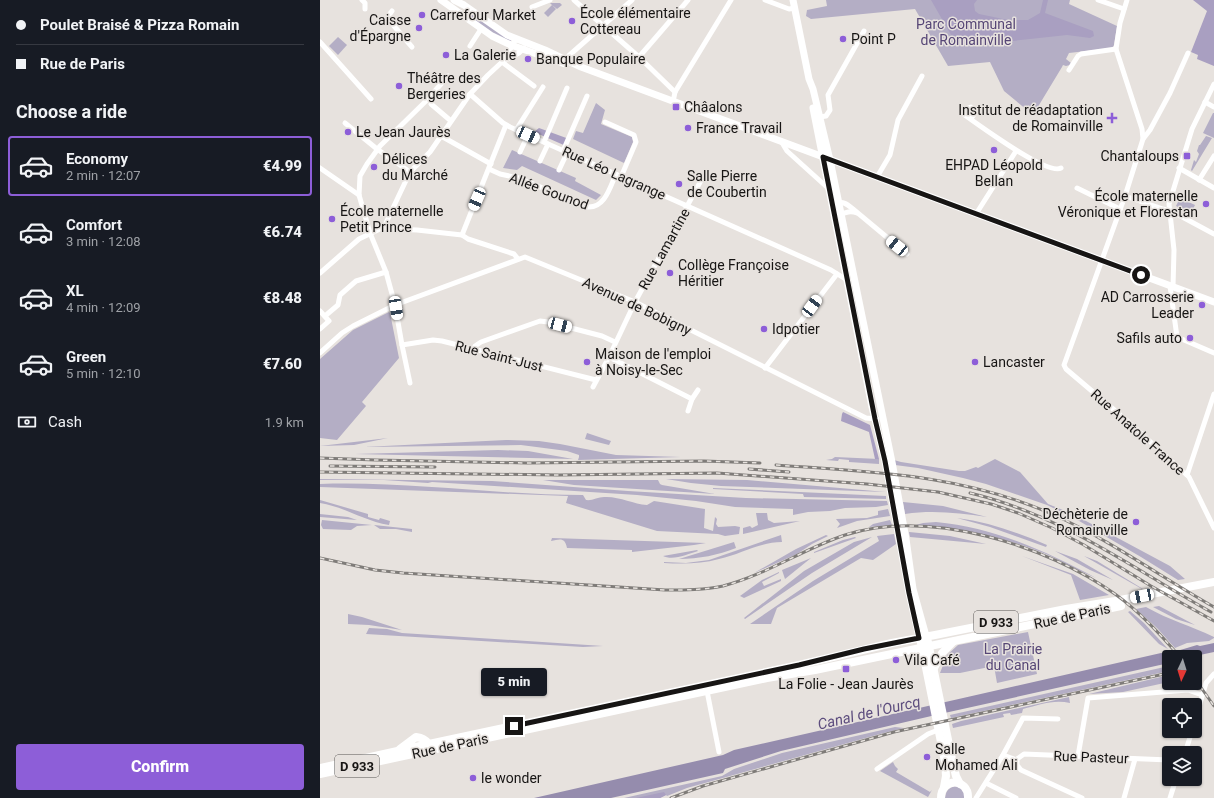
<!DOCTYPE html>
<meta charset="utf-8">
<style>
body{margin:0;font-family:Roboto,sans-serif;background:#242831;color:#f1f3f6;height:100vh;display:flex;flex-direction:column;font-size:15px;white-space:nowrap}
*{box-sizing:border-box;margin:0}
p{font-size:13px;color:#9ea1a6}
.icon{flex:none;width:22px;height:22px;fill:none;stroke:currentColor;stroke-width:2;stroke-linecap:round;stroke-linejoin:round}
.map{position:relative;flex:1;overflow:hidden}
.details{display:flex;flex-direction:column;background:#171b24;width:320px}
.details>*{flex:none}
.top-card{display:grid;align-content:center;height:88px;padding:0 16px;background:#171b24}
.needle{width:26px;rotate:184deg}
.controls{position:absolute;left:842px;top:650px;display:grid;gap:8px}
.controls a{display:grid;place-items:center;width:40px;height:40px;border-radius:4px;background:#171b24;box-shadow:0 1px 3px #0004;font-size:20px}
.end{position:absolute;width:18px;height:18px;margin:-9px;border:5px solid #171514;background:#fff;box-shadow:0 0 0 2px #fff}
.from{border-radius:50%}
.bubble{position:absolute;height:28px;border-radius:4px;background:#171b24;box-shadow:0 1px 3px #0004;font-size:13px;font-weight:800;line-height:28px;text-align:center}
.car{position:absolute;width:12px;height:24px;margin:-12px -6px;border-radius:5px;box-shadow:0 0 3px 1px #0007;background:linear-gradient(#fff 24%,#345 0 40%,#fff 0 76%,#345 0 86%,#fff 0)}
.top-card b{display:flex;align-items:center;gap:14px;height:38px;font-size:15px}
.top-card b+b{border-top:1px solid #363941}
.top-card i{width:10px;height:10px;background:#f1f3f6}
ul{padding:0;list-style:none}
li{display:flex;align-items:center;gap:12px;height:60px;margin:0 8px 6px;padding:0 8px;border:2px solid transparent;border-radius:4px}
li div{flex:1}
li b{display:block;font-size:15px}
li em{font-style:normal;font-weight:800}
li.on{border-color:#8d5ed8}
li>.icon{width:36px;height:36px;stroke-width:1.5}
h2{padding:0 16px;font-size:18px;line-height:48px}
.pay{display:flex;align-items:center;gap:10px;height:44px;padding:0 16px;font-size:15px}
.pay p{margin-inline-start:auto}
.cta{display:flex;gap:8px;margin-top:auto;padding:8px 16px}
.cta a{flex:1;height:46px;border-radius:4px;background:#8d5ed8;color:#fff;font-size:16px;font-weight:800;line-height:46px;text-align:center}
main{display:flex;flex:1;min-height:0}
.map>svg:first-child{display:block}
</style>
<main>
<section class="details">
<div class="top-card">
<b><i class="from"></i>Poulet Braisé &amp; Pizza Romain</b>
<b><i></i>Rue de Paris</b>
</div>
<h2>Choose a ride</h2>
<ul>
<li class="on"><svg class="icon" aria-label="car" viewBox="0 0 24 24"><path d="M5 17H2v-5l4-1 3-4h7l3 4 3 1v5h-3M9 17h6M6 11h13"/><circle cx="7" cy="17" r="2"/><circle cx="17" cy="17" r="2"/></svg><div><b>Economy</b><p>2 min · 12:07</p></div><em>€4.99</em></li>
<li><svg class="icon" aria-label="car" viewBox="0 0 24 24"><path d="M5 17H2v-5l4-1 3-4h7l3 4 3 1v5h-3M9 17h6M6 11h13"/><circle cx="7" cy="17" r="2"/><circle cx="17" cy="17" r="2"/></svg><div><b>Comfort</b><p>3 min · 12:08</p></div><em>€6.74</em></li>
<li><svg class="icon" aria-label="car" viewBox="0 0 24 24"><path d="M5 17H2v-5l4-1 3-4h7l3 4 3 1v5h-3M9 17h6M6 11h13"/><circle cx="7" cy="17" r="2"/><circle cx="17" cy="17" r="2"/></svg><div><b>XL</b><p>4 min · 12:09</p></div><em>€8.48</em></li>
<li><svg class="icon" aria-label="car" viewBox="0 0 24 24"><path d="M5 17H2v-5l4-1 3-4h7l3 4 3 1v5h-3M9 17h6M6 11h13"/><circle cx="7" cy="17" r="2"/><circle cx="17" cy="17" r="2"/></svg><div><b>Green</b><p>5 min · 12:10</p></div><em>€7.60</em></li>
</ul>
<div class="pay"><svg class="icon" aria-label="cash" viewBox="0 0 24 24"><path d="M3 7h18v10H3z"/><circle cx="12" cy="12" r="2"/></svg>Cash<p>1.9 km</p></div>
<div class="cta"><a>Confirm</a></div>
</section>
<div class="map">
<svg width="894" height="798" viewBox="0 0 894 798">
<rect width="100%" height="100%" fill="#e7e2de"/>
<!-- green -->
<g fill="#b4aec5">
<polygon points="506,0 750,0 749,4 797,26 794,45 792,48 749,53 746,59 751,63 750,65 746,66 743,65 742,67 713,115 684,91 670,62 628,66 595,9 491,19 486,16 487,10 507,6"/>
<polygon points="230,3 240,3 242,5 237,9 232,5 236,9 228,17 224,13 232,5"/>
<polygon points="151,14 191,39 191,41 189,43 148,18"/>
<polygon points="18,37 27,45 18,55 9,46"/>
<polygon points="276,103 285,110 281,124 312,137 313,142 304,163 253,139 256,131 263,133"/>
<polygon points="893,113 894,113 894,138 883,133"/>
<polygon points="886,136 892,138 872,171 871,170 874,160 876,162 879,154 877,151 879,145 880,145"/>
<polygon points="192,150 256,178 255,181 281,195 276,200 202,166 197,170 183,168"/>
<polygon points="860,198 875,205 871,213 856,206"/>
<polygon points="69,312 70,313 79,358 42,402 46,406 17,440 0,438 0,359 33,330"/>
<polygon points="267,433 291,441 289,445 265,439"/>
<polygon points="68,438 34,445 0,446"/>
<polygon points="186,440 219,441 240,444 296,455 361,457 258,460 259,457 259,455 247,451 201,445 44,447"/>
<polygon points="178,450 208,451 253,459 35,454"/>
<polygon points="515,457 559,459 559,464 529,462 529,460 519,459 518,461 506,460 512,459"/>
<polygon points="675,459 700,472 728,504 753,514 850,566 865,579 858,580 821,557 754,518 727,505 666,484 643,478 598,468 575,465 574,460 581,462 639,471 645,471 656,467 658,468"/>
<polygon points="0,479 172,481 308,491 426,498 567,501 568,505 556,507 525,508 510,511 488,512 473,515 473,509 415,507 376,501 317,495 112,482 108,483 64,480 0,480"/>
<polygon points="346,479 427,480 566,492 401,486 371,483"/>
<polygon points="223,480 338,480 340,484 342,485 395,494 254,485"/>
<path d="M0,484C88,481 175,495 263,495L266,500C272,501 278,497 284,497C299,496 313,504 327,505L334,501L385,509L384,528L393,531L395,517L397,519L396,524L398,527L415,526L420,527L419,534L405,536L398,534L337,531L246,503L248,496L0,487Z"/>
<polygon points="393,488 566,496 566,499 484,497 483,494 393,489"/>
<path d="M0,500L48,514V517L59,520L60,518L70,521L69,525C44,521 25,507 0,503Z"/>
<path d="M583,502L623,506L667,517C639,513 613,510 585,514Z"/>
<polygon points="568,509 570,516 537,521 517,528 520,524 516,519 547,518 558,515 558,511"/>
<polygon points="436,513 447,513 448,520 454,523 480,521 423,534 423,528 430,526 432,528 438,525"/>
<polygon points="0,514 28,517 37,520 0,517"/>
<path d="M637,518C669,522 698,533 727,545L726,547L670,527Z"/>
<polygon points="2,520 52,525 37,526 31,530 3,529 1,525"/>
<polygon points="570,520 572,525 549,527 553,524"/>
<path d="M616,522C673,527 726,551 776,578C759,571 743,562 726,554C684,537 641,528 596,525L603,523Z"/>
<polygon points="54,525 92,529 92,532 76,529 60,529"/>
<polygon points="589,532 630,536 666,544 590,537"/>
<polygon points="574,534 576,544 553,560 541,558 457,608 451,624 430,624 493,581 559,541 557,536"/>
<path d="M461,535L462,542C440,542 421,554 399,559C381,564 363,564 344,563V562L366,563L389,560Z"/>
<polygon points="506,535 508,536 492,544 477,554 434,573 476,549"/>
<polygon points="535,537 536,538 494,553 494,552 523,540"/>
<polygon points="552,537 492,573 425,619 424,618 484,571 534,542"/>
<path d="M232,538L386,543L374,545L312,552V550L247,548C245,537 240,539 231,541Z"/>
<path d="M414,542L416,548C398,555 379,559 359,559Z"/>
<path d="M377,550L378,551C368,554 353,561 343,556Z"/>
<polygon points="735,551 757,559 793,580 770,570"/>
<polygon points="702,556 753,574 789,595 760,600 751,575"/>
<polygon points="764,556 777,561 823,589 822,589"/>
<polygon points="491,558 465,579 462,570"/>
<polygon points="459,572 459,573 442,582 444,586 461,579 461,581 424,598 420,596 442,580"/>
<polygon points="839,606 875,625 856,619 833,607"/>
<path d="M826,607C849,620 871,626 894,637V638L889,641L867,643L855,648L837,628L816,609Z"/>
<polygon points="810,611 824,623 848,649 839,644 808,612"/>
<polygon points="28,614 42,617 82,630 49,625 28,624"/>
<polygon points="49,628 67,629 82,633 283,646 263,647 46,634"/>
<polygon points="708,632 717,674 677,683 674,666 640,673 620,673 627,655 638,645"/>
<polygon points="849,666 849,671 631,718 630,715"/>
<polygon points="849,675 849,682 803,692 769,694"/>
<path d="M749,697L750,703C734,699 718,705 703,709L702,713L691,715L690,713L683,714L684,717L633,728L632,724L641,721Z"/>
<polygon points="575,727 584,728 560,734 367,788 347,796 346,795 340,798 304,798 402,776 414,769 462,753"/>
<polygon points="573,762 575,766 578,769 576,772 610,792 612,790 608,797 560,771"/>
<path d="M637,786L643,789L645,798H625C626,790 629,787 637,786Z"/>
</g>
<!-- forest -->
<g fill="#a99fc1">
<polygon points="611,0 657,0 654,4 655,11 659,14 688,20 708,20 720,13 723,0 728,0 725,13 773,31 774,36 770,38 747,35 638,47"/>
<polygon points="873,0 894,0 894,66 877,59 878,55 871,52 887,11"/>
<polygon points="219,128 249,139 246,146 214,132"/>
<polygon points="523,412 550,425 559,459 555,459 549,432 521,421 522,414"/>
<polygon points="344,792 346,795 340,798 316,798"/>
</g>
<!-- water -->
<polygon fill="#958cad" points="894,643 894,652 875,656 849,657 849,663 620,714 461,751 405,769 403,773 291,798 214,798 403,755 414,750 841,653 847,654 877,645 880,646"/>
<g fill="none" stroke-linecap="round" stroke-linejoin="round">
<!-- street -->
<g stroke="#fff" stroke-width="5">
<polyline points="42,0 45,3 45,9"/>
<polyline points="254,0 319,57 355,92"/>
<polyline points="445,0 469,9 475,8"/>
<polyline points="778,0 804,9"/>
<polyline points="807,0 800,23 796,49 822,129 823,139 805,196 744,365 746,369 812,425 869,477 894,528"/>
<polyline points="212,7 230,0"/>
<polyline points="72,11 69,15 68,19 92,47"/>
<polyline points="0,42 51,99"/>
<polyline points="150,46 161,29"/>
<polyline points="319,57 368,0"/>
<polyline points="245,59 312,0"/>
<polyline points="182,62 214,86"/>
<polyline points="183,62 196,39"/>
<polyline points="749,70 758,56 761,54 796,49"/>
<polyline points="150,94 183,123 190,127 511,270 527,280"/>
<polyline points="353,102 355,92 411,0"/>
<polyline points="885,102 894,107"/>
<polyline points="111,104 131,121"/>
<polyline points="500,117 506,116 510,110 508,95 544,31"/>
<path d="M651,119L656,111L651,107L648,108L643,114C658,124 727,176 741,168"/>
<polyline points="285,122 314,135 316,142 301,177"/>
<polyline points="25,123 57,149 90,172"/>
<polyline points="196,130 223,87"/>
<polyline points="121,136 171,164"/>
<polyline points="823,139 830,130 850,93 868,53"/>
<polyline points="461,141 467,151 509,189"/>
<polyline points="224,142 247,88"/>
<polyline points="243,151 267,96"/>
<polyline points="200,152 208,135"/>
<polyline points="220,161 228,144"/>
<polyline points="0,168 39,195"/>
<polyline points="859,168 894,188"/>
<path d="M169,169L180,174L199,178L268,207C285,208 290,187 296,174"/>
<polyline points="239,170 247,153"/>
<polyline points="557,177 570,155 578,120 602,76"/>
<polyline points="879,180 894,156"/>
<polyline points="757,188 800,209"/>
<polyline points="805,196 843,209 853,212 894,234"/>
<path d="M517,204C522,200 528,205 533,209L587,254"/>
<path d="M519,213C526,215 527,209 537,213"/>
<polyline points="656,214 696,151"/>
<polyline points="64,227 90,172 110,152 150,94 168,75 182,62 199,53 204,48"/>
<polyline points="64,227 71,229 97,230 142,235 148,239 194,254 198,259"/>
<polyline points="142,235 186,125"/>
<polyline points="0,273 39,239 64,227"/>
<polyline points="850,286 857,337 894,353"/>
<polyline points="853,287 854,250 849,204 872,129 894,84"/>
<polyline points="0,311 9,321 0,329"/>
<polyline points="5,316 18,305 20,295 36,281 66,272"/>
<polyline points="82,345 113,340 122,341 276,380"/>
<polyline points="154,349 155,346 161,342 220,321 228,322 282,336 295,342"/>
<polyline points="0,353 22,333 33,326 75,305 205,257 315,302 546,418 557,419"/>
<polyline points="289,357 372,399"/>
<polyline points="445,368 517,274"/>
<polyline points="90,383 82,345 75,305 66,272 50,233 39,195 40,176 47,164 60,146 107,100 128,76"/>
<polyline points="273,387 289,357 315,302 384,175"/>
<polyline points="368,411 372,399 378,390"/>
<polyline points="867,475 894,394"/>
<polyline points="387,691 399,752"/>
<polyline points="875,720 886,683 894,674"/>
<polyline points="865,753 872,731"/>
<polyline points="683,755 697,760"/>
<polyline points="758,756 768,698 868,690 882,695"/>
<polyline points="557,769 608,734 618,730"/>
<polyline points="666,783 696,798"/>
<polyline points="656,798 683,755 703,718 738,719"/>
<polyline points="762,798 701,770 697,765 697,759 704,754 849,760"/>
<polyline points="804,798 815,759"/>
<polyline points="850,798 856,779"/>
</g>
<!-- secondary -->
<g stroke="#fff" stroke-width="7">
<polyline points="121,0 172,36 191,45 245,64"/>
<polyline points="134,0 144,5 187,35 225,50 261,67 894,302"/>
<polyline points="473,0 489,79 493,89 510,160 572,462 586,539 593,589 606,636"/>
<polyline points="493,108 552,407 565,461 589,593 599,637"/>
</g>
<!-- primary -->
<g stroke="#fff" stroke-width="8">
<polyline points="608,642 633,764 636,776 640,784"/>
<polyline points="601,643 625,762 626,776 624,787"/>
<polyline points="613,670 622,653 633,642"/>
<path d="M80,749L96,737C102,738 105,739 109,744L107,746"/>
<polyline points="0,768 109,744 479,665 572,643 615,635 746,609 795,601 894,582"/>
<polyline points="0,774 447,678 495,670 801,606"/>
<path d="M621,798C621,777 649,778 648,798"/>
</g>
<defs>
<g id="rail">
<polyline points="0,458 56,460 207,463 384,461 440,463"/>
<path d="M456,465C553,472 643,474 734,515C790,540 841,577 894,607"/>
<polyline points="10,466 115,467"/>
<polyline points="429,469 469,472"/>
<polyline points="0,472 239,475 397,473 547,484 618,492 671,504 698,513 732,528 764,545 831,586 894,621"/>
<path d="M650,493C742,515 810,567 891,612"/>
<path d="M0,558L55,570L83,573L345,590C365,590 384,590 403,586C446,575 483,549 525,535C609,508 726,545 795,594C820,612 840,634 860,657"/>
<polyline points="875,679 894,706"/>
<polyline points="351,798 383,786 574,732 849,673"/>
</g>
</defs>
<!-- rail casing -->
<use href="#rail" stroke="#7f7c79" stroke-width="3"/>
<!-- rail -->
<use href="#rail" stroke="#e7e2de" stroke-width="1.5" stroke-dasharray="4.5" stroke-linecap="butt"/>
</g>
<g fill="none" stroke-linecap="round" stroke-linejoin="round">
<!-- route -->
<polyline stroke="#171514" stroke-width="5" points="194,726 479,665 544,649 599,638 589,593 565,461 555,419 503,157 821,275"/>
</g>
<!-- markers -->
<g fill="#8d5ed8" stroke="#e7e2de" stroke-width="1.5">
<circle cx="102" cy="15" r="4"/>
<circle cx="252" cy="21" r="4"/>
<circle cx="99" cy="28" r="4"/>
<circle cx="523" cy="39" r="4"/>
<circle cx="126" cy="55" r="4"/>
<circle cx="208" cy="59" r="4"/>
<circle cx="79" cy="86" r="4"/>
<rect x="352" y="103" width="8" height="8" rx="2"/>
<path d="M790 112h4v4h4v4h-4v4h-4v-4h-4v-4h4z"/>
<circle cx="368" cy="128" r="4"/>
<circle cx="28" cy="132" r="4"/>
<circle cx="674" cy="150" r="4"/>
<rect x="863" y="152" width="8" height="8" rx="2"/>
<circle cx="54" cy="167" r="4"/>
<circle cx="359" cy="184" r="4"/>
<circle cx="886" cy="204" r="4"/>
<circle cx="12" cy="219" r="4"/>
<circle cx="350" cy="273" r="4"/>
<circle cx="882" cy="305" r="4"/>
<circle cx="444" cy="329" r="4"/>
<circle cx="870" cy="338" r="4"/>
<circle cx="267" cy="362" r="4"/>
<circle cx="655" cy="362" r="4"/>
<circle cx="816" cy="522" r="4"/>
<circle cx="576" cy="660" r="4"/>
<rect x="522" y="665" width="8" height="8" rx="2"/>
<circle cx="607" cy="757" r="4"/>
<circle cx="153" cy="778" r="4"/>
</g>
<g text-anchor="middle" stroke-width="3" stroke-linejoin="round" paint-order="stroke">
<!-- shield labels -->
<g fill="#e7e2de" stroke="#555251" stroke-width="1">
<rect x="654" y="611" width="44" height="22" rx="3"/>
<rect x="15" y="755" width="44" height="22" rx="3"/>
</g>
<g font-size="13" font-weight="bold" fill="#171514">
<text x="676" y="627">D 933</text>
<text x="37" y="771">D 933</text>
</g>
<!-- poi labels -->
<g font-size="14" fill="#171514" stroke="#e7e2de" text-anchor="start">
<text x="260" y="18">École élémentaire<tspan x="260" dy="16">Cottereau</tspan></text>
<text x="110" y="20">Carrefour Market</text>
<text x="91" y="25" text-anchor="end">Caisse<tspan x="91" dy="16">d'Épargne</tspan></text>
<text x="531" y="44">Point P</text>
<text x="134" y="60">La Galerie</text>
<text x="216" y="64">Banque Populaire</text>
<text x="87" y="83">Théâtre des<tspan x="87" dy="16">Bergeries</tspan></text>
<text x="364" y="112">Châalons</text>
<text x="783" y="115" text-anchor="end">Institut de réadaptation<tspan x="783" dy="16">de Romainville</tspan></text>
<text x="376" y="133">France Travail</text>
<text x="36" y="137">Le Jean Jaurès</text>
<text x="859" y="161" text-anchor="end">Chantaloups</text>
<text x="62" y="164">Délices<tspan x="62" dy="16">du Marché</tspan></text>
<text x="674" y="170" text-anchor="middle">EHPAD Léopold<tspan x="674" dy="16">Bellan</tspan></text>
<text x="367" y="181">Salle Pierre<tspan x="367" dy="16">de Coubertin</tspan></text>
<text x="878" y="201" text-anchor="end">École maternelle<tspan x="878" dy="16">Véronique et Florestan</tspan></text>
<text x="20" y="216">École maternelle<tspan x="20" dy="16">Petit Prince</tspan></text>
<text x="358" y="270">Collège Françoise<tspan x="358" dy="16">Héritier</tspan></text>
<text x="874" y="302" text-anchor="end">AD Carrosserie<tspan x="874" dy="16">Leader</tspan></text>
<text x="452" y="334">Idpotier</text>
<text x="862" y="343" text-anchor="end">Safils auto</text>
<text x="275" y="359">Maison de l'emploi<tspan x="275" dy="16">à Noisy-le-Sec</tspan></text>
<text x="663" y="367">Lancaster</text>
<text x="808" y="519" text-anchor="end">Déchèterie de<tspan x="808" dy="16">Romainville</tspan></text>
<text x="584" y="665">Vila Café</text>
<text x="526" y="689" text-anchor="middle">La Folie - Jean Jaurès</text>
<text x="615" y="754">Salle<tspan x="615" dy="16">Mohamed Ali</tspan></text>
<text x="161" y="783">le wonder</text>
</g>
<!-- park labels -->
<g font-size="14" fill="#564676" stroke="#e7e2de">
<text x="646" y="29">Parc Communal<tspan x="646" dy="16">de Romainville</tspan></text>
<text x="693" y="654">La Prairie<tspan x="693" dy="16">du Canal</tspan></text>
</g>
<!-- street labels -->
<g font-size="14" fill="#171514" stroke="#e7e2de">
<text transform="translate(294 173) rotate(24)" y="5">Rue Léo Lagrange</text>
<text transform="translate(229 191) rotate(20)" y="5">Allée Gounod</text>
<text transform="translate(344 249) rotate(-61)" y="5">Rue Lamartine</text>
<text transform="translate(317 306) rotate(25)" y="5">Avenue de Bobigny</text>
<text transform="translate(179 356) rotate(14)" y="5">Rue Saint-Just</text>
<text transform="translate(818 432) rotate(42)" y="5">Rue Anatole France</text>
<text transform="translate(752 616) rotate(-12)" y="5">Rue de Paris</text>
<text transform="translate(130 746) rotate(-12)" y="5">Rue de Paris</text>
<text transform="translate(771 757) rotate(2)" y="5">Rue Pasteur</text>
</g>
<!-- water labels -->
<g font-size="15" font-style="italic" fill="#5d4d7e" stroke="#e7e2de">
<text transform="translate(549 713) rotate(-13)" y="5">Canal de l'Ourcq</text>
</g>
</g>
</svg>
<div class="controls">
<a><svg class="needle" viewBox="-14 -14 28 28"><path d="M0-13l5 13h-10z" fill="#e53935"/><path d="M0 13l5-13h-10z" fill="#9ea1a6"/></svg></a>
<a><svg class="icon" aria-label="locate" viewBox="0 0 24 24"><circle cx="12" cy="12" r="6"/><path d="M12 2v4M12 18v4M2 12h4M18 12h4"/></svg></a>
<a><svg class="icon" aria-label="layers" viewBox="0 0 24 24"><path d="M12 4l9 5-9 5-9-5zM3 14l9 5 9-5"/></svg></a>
</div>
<i class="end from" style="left:821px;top:275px"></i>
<i class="end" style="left:194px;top:726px"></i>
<div class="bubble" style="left:161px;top:668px;width:66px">5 min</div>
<i class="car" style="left:208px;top:135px;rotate:114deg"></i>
<i class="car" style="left:157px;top:199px;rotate:203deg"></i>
<i class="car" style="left:577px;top:246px;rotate:309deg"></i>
<i class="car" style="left:492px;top:306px;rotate:37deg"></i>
<i class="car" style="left:76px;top:308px;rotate:171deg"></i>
<i class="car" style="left:240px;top:325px;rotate:105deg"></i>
<i class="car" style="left:822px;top:596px;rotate:259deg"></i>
</div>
</main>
